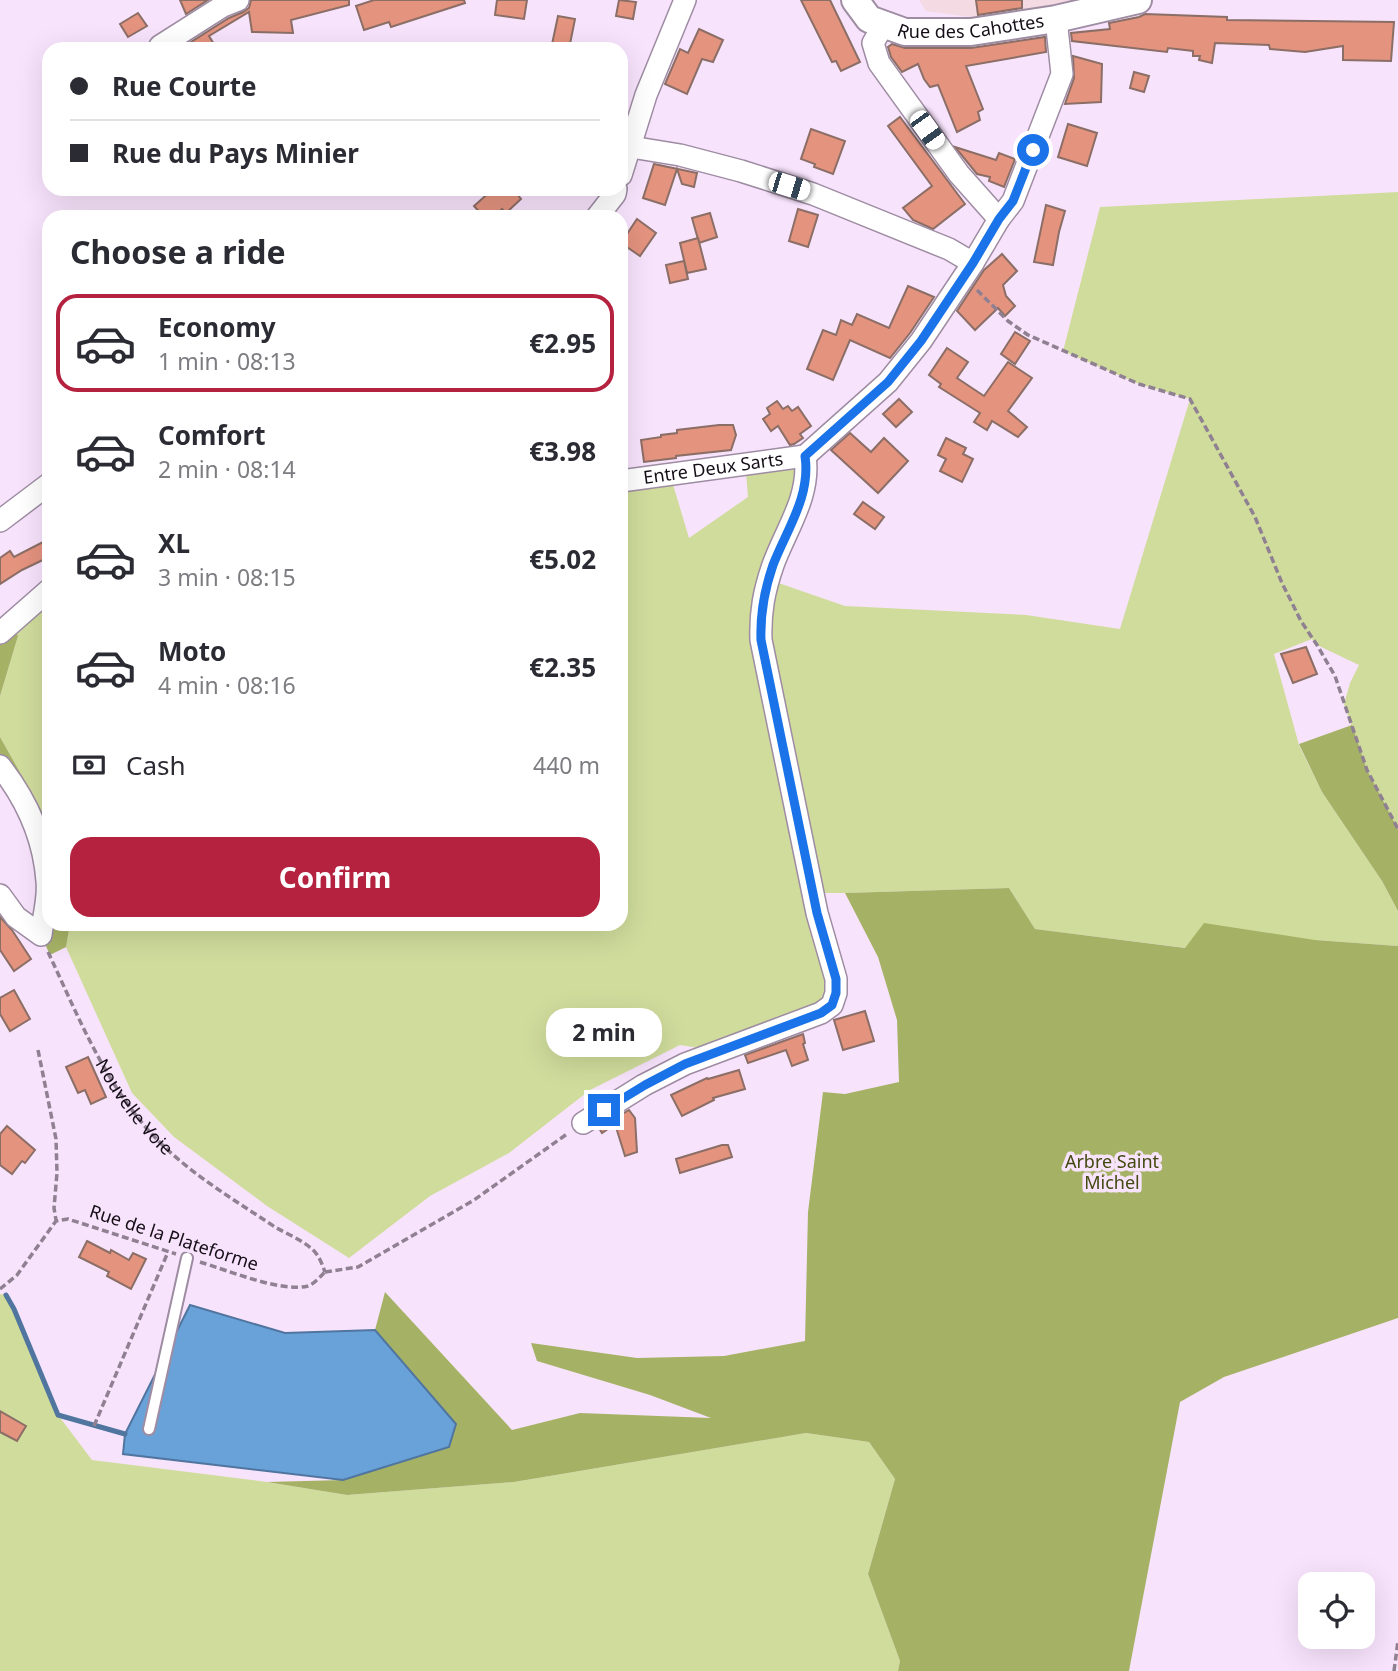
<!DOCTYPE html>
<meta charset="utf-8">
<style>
body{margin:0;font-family:"Noto Sans",sans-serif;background:#f7f7f7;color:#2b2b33;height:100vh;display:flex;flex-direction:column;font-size:26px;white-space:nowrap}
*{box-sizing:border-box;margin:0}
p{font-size:23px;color:#7c7c81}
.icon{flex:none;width:38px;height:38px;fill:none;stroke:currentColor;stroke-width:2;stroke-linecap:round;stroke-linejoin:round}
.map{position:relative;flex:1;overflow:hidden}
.sheet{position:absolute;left:42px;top:210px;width:586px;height:721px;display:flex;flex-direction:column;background:#fff;border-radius:21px;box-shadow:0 7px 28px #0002}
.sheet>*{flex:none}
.guide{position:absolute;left:42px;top:42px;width:586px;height:154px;border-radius:21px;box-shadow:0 7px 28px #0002;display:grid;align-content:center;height:154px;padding:0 28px;background:#fff}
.controls{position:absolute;left:1298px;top:1572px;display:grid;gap:14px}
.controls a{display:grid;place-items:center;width:77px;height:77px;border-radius:14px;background:#fff;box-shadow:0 7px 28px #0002;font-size:35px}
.end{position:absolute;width:32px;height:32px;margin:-16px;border:9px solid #1a73e8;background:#fff;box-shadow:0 0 0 4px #fff}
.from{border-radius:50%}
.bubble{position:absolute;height:49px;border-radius:21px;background:#fff;box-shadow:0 7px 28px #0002;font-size:23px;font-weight:700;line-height:49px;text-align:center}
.car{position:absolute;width:21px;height:42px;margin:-21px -10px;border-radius:9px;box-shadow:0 0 5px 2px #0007;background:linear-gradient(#fff 24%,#345 0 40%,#fff 0 76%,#345 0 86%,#fff 0)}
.guide b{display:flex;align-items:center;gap:24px;height:66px;font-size:26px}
.guide b+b{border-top:2px solid #e1e1e2}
.guide i{width:18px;height:18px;background:#2b2b33}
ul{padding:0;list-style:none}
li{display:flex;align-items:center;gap:21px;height:98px;margin:0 14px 10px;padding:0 14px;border:4px solid transparent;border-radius:21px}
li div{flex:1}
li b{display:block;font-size:26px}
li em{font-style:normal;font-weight:700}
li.selected{border-color:#b5223f}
li>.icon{width:63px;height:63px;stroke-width:1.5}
h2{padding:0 28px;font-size:32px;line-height:84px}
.pay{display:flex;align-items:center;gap:18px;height:77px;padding:0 28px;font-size:26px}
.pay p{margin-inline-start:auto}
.cta{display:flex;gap:14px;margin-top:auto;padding:14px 28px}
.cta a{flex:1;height:80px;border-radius:21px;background:#b5223f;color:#fff;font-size:28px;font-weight:700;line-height:80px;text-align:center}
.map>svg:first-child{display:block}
</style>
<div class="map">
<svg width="1398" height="1671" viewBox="0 0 1398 1671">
<rect width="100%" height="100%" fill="#f8e3fc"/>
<!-- industrial -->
<polygon fill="#f3dae3" points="919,0 1080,0 1023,12 977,18 926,11"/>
<!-- green -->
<g fill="#d0dc9c">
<polygon points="1398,192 1398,829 1367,770 1344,704 1350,683 1359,665 1317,645 1312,639 1274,654 1299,745 1322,792 1382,881 1398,911 1398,946 1315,940 1186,948 1035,929 1009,888 845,893 813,893 832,1005 718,1051 680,1045 590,1090 509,1153 430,1196 349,1258 267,1206 174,1137 132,1093 66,947 70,924 621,924 621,489 672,481 689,538 748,497 746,472 792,462 802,473 767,579 845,606 1026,615 1120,629 1190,399 1139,384 1063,351 1100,207"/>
<polygon points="49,590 49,828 47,820 0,737 0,696 18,636 12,623"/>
<polygon points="0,1294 6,1295 58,1415 92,1460 267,1482 347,1495 514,1482 806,1433 869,1442 895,1479 868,1574 900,1661 898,1671 0,1671"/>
</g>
<!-- forest -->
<g fill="#a5b265">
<polygon points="12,623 18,636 0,696 0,633"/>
<polygon points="1352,725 1367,770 1398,829 1398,911 1382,881 1322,792 1299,744"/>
<polygon points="0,737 47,820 49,828 49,924 70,924 66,947 50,955 41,935 47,883 0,766"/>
<polygon points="1009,888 1035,929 1185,948 1204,923 1315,940 1398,946 1398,1318 1224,1377 1180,1402 1129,1671 898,1671 900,1661 868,1574 895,1479 869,1442 806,1433 514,1482 347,1495 267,1482 343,1480 456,1424 375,1330 385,1292 512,1430 580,1413 711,1418 650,1395 537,1361 531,1343 637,1358 724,1356 805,1341 808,1212 823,1092 845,1094 899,1082 897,1020 878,957 845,893"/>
</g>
<!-- water -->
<polygon fill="#69a1d9" stroke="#50759f" stroke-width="2" points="190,1305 285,1333 375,1330 456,1424 449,1447 343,1480 123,1454 125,1434"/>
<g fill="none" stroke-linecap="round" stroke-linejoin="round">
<!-- stream -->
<polyline stroke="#50759f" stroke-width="5" points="6,1295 14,1309 58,1415 125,1434"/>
</g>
<!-- building -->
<g fill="#e4937f" stroke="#8b6e66" stroke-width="2">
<polygon points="180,0 208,0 186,14"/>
<polygon points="251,0 349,0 349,5 291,20 293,33 252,32 249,12 209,36 217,49 180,49 229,18 243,12 249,8"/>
<polygon points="374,0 464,0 465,3 391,27 389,22 364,30 356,6"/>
<polygon points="497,0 527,0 524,19 495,15"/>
<polygon points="619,0 636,2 633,19 616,16"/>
<polygon points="801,0 830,0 860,62 841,71 836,61 832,62"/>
<polygon points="976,0 1022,0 1022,8 978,15"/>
<polygon points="138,13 147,26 128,37 120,24"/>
<polygon points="1145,14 1227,17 1227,20 1394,22 1391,61 1343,60 1343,46 1305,52 1270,49 1269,45 1215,43 1212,63 1199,60 1200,56 1193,56 1193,51 1168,48 1167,52 1072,41 1071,33 1110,29 1109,23 1139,17"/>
<polygon points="558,16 575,19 569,49 551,49"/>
<polygon points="699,29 723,40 713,62 702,59 687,94 665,84 680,49 688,53"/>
<polygon points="1045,37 1046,52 966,66 983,109 978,112 980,120 957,132 938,85 930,87 924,79 918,64 902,72 891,57 888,47 892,44 905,48 971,48"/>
<polygon points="1073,56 1102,64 1101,102 1065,104 1074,78"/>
<polygon points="1134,72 1149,76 1144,92 1130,88"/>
<polygon points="900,117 965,204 933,229 913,220 903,208 932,186 888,126"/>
<polygon points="1068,124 1097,133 1087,166 1058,157"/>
<polygon points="811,129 845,141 833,174 814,167 815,164 801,159"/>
<polygon points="955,147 996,160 999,153 1015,159 1004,187 989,181 990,177 977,174"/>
<polygon points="654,164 697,173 694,187 682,184 677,169 665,205 643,198"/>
<polygon points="493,189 513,189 521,199 506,213 502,209 494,217 484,217 474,206"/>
<polygon points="1046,205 1065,211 1059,232 1053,265 1034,262"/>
<polygon points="798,209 818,215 808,247 789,241"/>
<polygon points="710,213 717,237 699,243 692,218"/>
<polygon points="637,219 656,233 640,256 621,243"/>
<polygon points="698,238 706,269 687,273 680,243"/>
<polygon points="1002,254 1017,271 1003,285 1006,296 1015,306 1005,316 998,308 975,330 957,311 984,270"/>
<polygon points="684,261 688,279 670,283 666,265"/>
<polygon points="908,286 934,297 910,333 890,358 850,340 833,380 807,369 823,330 836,335 841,320 852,325 857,314 889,328"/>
<polygon points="1015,332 1030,341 1015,364 1001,354"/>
<polygon points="947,348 968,362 957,378 984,396 1008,362 1032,378 1008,411 1027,427 1018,437 992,421 987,430 974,422 980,413 939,387 941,384 929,375"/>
<polygon points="899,399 912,412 896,427 883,414"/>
<polygon points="777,401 783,409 788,406 792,411 798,407 811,426 800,434 803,438 794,444 790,445 778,426 771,431 763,419 770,414 767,408"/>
<polygon points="719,425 733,425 736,435 731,450 676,456 676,458 644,462 641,440 661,437 661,435 677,433 677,430"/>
<polygon points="850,433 871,452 884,438 908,461 878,493 831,450"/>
<polygon points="946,438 966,448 963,454 973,459 962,482 940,471 946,459 938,455"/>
<polygon points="863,502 884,517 875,529 854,514"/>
<polygon points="49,539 49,557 22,570 0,584 0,558 10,551 14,557"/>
<polygon points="1306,647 1317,674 1293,683 1281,654"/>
<polygon points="0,917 12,930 31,959 14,971 0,950"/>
<polygon points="14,990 30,1019 10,1031 0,1014 0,998"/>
<polygon points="865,1011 874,1041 843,1050 834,1020"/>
<polygon points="803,1034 805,1043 803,1044 808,1060 792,1066 786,1050 748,1063 745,1055"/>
<polygon points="88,1057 106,1097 91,1104 85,1090 78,1093 66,1067"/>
<polygon points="739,1070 745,1089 713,1098 714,1100 682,1116 671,1095 707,1078 708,1079"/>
<polygon points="629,1110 635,1118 637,1152 625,1156 615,1124 602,1133 599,1128"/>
<polygon points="7,1126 35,1150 25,1163 22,1161 12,1174 0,1165 0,1134"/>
<polygon points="722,1145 728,1145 732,1157 680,1173 676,1159"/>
<polygon points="87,1241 110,1253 111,1250 129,1260 133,1253 146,1259 131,1289 107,1276 109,1272 79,1257"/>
<polygon points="0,1411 26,1426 17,1441 0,1432"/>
</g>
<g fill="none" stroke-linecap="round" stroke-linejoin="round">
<defs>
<polyline id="service" points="149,1429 187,1258"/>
<g id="minor">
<polyline points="160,46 223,6 238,0"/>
<polyline points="631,147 680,155 741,171 813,194 949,249 973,263"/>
<polyline points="621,175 646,95 685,0"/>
<polyline points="597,217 615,194 616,189"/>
<polyline points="999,219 1013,201 1062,74 1056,19"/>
<polyline points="805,456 888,382 921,341 973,263 999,219 959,174 879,63 873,43 884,24"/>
<path id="s2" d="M621,481L805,456"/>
<polyline points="0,521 49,484"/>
<polyline points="0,633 49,590"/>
<path d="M0,766C26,799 44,839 47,881C49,898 43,918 41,935L16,917L0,895"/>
<path d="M583,1123L644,1085L685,1064L821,1013L832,1005L836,993V979L817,913L761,640C760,612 764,591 773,565C786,529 811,496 805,456"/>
</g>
<g id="tertiary">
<path id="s3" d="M855,0L869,19L905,32H971L1056,19L1138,0"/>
</g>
</defs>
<!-- service casing -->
<use href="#service" stroke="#9e8ca3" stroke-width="14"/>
<!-- minor casing -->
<use href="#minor" stroke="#9e8ca3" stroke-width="24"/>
<!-- tertiary casing -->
<use href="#tertiary" stroke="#9e8ca3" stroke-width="30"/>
<!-- path -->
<g stroke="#8f8092" stroke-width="3.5" stroke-dasharray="7 3.5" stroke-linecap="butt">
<polyline points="977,290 1008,321 1028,335 1139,384 1190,399 1255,517 1282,583 1301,621 1317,645 1335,676 1367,770 1398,829"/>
<path id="s1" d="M48,952C81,1022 110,1098 170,1152C202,1181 239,1203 275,1227C287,1234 302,1240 312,1249C319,1255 322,1264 325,1272"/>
<polyline points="38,1050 56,1139 57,1173 54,1208 56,1220"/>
<path d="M200,1262C227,1270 282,1293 308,1286C314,1284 320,1277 325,1272"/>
<polyline points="325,1272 358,1267 474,1200 567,1134"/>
<polyline points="0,1289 17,1275 56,1221 68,1219 176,1254"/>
<polyline points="94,1426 168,1252"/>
<polyline points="1394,1671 1398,1641"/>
</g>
<!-- service -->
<use href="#service" stroke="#fff" stroke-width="10"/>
<!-- minor -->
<use href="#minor" stroke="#fff" stroke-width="21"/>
<!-- tertiary -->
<use href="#tertiary" stroke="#fff" stroke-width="26"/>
</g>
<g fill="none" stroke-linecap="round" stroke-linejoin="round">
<!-- route -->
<path stroke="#1a73e8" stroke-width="9" d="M604,1110L645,1085L685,1064L821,1013L832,1005L836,993V979L817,913L761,640C760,613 764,591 773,565C787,529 811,496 805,456L888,382L921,341L973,263L999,219L1013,201L1033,150"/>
</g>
<g text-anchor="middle" stroke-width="7" stroke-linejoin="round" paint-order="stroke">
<!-- street labels -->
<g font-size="18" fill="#150e17" stroke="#f8e3fc">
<text dy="6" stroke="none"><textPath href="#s3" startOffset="128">Rue des Cahottes</textPath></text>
<text dy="6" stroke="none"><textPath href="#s2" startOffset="93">Entre Deux Sarts</textPath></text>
<text dy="6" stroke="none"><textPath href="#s1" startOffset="178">Nouvelle Voie</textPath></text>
<text transform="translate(174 1238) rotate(18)" y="6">Rue de la Plateforme</text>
</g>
<!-- park labels -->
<g font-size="18" fill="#424a10" stroke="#f8e3fc">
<text x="1112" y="1168">Arbre Saint<tspan x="1112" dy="21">Michel</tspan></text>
</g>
</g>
</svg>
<div class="controls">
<a><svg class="icon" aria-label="locate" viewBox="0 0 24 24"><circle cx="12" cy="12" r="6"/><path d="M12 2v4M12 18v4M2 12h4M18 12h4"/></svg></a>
</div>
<i class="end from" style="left:1033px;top:150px"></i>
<i class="end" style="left:604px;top:1110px"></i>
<div class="bubble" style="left:546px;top:1008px;width:116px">2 min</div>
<i class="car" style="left:927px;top:130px;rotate:144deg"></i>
<i class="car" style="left:789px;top:186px;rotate:107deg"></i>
<div class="guide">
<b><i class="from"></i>Rue Courte</b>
<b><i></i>Rue du Pays Minier</b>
</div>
<section class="sheet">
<h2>Choose a ride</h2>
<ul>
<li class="selected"><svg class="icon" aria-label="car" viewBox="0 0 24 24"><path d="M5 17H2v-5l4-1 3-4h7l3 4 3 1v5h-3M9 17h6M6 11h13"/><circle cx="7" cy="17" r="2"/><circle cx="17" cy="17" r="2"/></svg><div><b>Economy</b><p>1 min · 08:13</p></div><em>€2.95</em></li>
<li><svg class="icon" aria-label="car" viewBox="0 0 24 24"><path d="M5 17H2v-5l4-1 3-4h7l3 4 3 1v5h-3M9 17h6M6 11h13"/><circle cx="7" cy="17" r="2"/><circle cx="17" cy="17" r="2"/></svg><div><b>Comfort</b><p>2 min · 08:14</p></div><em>€3.98</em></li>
<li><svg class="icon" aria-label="car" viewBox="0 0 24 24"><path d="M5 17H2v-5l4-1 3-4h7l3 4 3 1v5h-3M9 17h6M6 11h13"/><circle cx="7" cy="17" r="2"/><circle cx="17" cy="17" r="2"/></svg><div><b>XL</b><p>3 min · 08:15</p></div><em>€5.02</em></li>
<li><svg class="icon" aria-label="car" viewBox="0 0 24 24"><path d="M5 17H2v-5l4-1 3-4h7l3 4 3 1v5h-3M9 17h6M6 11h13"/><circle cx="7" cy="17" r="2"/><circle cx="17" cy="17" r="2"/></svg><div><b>Moto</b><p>4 min · 08:16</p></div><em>€2.35</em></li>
</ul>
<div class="pay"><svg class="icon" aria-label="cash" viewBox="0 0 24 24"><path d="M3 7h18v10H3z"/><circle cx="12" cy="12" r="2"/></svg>Cash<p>440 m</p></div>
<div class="cta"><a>Confirm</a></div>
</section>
</div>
